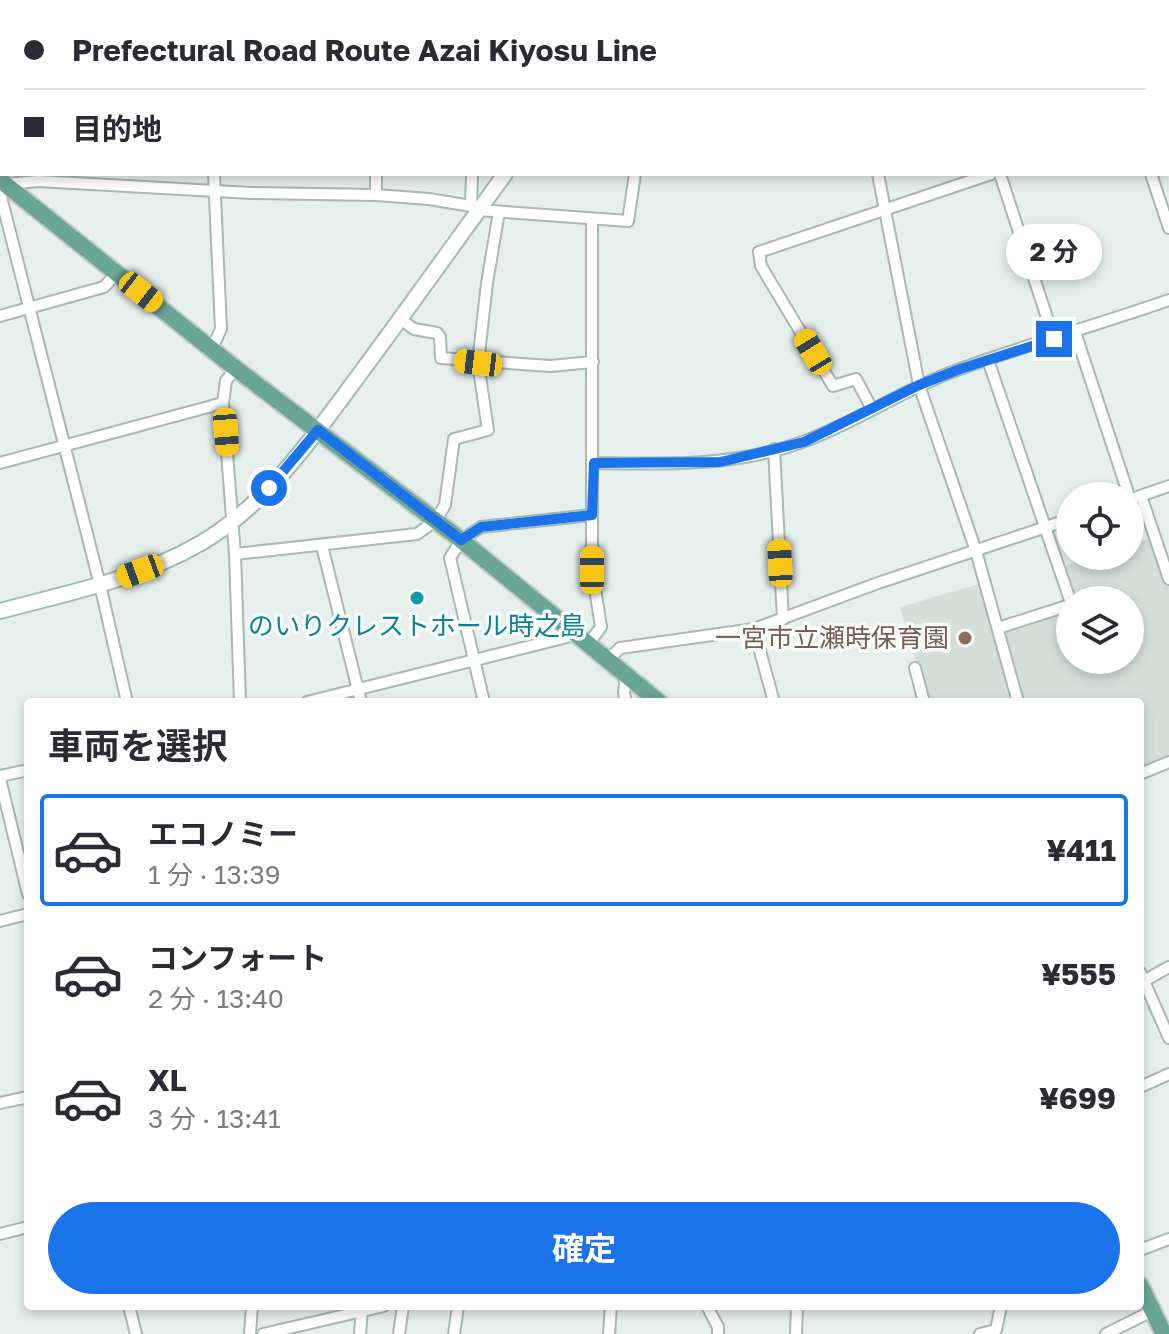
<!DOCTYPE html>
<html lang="ja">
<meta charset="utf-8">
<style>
body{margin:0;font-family:"Golos Text","Noto Sans JP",sans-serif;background:#f2f2f3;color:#2b2b33;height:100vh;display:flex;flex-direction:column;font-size:30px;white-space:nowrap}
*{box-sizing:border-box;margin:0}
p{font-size:26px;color:#7c7c81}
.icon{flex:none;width:44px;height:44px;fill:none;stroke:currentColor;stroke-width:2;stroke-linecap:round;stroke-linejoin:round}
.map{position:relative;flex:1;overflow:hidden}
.details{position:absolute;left:24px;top:698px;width:1120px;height:612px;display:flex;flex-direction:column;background:#fff;border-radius:8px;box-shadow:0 4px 12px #0003}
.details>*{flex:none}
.top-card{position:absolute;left:0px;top:0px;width:1170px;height:176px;box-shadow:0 4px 12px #0003;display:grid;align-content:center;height:176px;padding:0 24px;background:#fff}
.controls{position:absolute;left:1056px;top:482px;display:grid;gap:16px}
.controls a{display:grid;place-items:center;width:88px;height:88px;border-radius:50%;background:#fff;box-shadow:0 4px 12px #0003;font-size:40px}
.end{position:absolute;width:36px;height:36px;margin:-18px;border:10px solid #1a73e8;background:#fff;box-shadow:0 0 0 4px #fff}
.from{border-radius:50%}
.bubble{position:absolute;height:56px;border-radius:28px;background:#fff;box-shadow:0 4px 12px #0003;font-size:26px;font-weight:700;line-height:56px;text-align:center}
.car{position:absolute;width:24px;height:48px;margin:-24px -12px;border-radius:10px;box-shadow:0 0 6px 2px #0007;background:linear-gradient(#f5c518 24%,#345 0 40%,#f5c518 0 76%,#345 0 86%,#f5c518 0)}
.top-card b{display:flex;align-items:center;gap:28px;height:76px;font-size:30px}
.top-card b+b{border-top:2px solid #e1e1e2}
.top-card i{width:20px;height:20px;background:#2b2b33}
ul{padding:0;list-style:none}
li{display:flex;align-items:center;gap:24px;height:112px;margin:0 16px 12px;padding:0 8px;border:4px solid transparent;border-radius:8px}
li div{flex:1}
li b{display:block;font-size:30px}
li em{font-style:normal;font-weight:700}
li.selected{border-color:#1a73e8}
li>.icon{width:72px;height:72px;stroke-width:1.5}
h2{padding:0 24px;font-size:36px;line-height:96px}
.action{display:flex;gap:16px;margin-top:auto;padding:16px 24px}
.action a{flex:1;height:92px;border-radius:48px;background:#1a73e8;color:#fff;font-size:32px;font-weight:700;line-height:92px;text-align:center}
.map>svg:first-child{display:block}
</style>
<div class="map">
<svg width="1169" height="1334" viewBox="0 0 1169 1334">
<rect width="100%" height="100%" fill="#e6efeb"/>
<!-- built -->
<g fill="#d4dfda">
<polygon points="1150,539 1154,540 1169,585 1169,756 1140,768 1140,702 1021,702 998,628 1070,605 1070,660 1130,660 1130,600 1070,600 1059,568 1095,556 1130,556 1130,545"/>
<polygon points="979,584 1012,696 1005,702 927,702 900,607"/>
</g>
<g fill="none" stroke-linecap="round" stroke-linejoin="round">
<defs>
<g id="street">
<polyline points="28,0 28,2"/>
<polyline points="204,0 204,2"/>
<polyline points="381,0 381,2"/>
<polyline points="471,0 471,2"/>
<polyline points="835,0 835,2"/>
<polyline points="943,0 943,2"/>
<polyline points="1092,0 1093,2"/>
<polyline points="573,2 573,0"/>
<polyline points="1051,2 1057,0"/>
<polyline points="1168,114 1169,114"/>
<polyline points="376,174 376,195"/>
<polyline points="472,174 471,206 478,210 628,221 635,174"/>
<polyline points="878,174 919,385 976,551 1018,702"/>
<polyline points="1000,174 1054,339"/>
<polyline points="1151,174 1169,228"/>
<polyline points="7,184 38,181 251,193 376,195 429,199 471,206"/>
<polyline points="0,193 100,585 127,702"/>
<polyline points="0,316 104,287 117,273"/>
<polyline points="400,319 414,329 437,333 440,337 441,358 550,366 593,362"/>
<polyline points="1075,332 1129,496"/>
<polyline points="212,349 221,329 214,174"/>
<polyline points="988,360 1070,600"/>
<polyline points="235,368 226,381 223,403 235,554 240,702"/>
<polyline points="872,409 856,379 833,386 761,266 759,252 991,174"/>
<polyline points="774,449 783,619"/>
<polyline points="0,463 223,403"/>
<path d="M594,463C665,464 737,467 805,441C858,421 906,388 960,369C1029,344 1100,324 1169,300"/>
<polyline points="1141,496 1169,579"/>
<polyline points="1137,497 1169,486"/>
<polyline points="322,546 361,702"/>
<polyline points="235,554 417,534 435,521 445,505 454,439 488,430 478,363 487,283 499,212"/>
<polyline points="998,628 1070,605"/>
<polyline points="754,629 774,702"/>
<polyline points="589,643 601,627 592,570 592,220"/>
<polyline points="609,659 620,648 754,629 878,583 1070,519"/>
<polyline points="915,668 924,702"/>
<polyline points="307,702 579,634"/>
<polyline points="484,702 450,558 461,540 481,527 592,515"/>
<polyline points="626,702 624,693 626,674"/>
<polyline points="1140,774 1169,762"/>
<polyline points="0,776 28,770"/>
<polyline points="0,779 28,894"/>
<polyline points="0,921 28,914"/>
<polyline points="1140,972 1169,1038"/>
<polyline points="1140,983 1169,967"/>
<polyline points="1140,1087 1169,1074"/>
<polyline points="0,1103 28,1097"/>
<polyline points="0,1234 28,1227"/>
<polyline points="1140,1250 1169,1239"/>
<polyline points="129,1306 136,1334"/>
<polyline points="707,1306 718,1327 718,1334"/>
<polyline points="250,1334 252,1306"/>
<polyline points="263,1334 384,1306"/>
<polyline points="360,1334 362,1308"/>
<polyline points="399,1334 403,1306"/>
<polyline points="454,1334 458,1306"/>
<polyline points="609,1334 611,1306"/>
<polyline points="796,1334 797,1306"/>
<polyline points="980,1334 996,1330 1001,1306"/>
<polyline points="1106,1334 1152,1311"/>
</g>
<g id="secondary">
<polyline points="630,2 631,0"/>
<path d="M0,611C68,593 139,579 201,543C269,503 316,433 362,371C410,306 457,240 505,174"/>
</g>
<g id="primary">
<polyline points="0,180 235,368 461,540 659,702"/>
<polyline points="1140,1285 1164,1334"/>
</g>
</defs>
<!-- street casing -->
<use href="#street" stroke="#a8b8b2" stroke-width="14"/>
<!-- secondary casing -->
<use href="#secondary" stroke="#a4bbb3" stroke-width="18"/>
<!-- primary casing -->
<use href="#primary" stroke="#c2cac8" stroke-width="20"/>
<!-- street -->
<use href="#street" stroke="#fff" stroke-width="10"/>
<!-- secondary -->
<use href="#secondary" stroke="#fff" stroke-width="14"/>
<!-- primary -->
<use href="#primary" stroke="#6aa596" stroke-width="16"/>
</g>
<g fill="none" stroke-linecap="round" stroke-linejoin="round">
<!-- route -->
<polyline stroke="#1a73e8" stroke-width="10" points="269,488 318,430 461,540 481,527 592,515 594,463 720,462 804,442 919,385 960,369 1054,339"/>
</g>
<!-- markers -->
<circle fill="#0f9aa8" stroke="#f7fbf9" stroke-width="3" cx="417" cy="598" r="8"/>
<circle fill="#8d6e63" stroke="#f7fbf9" stroke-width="3" cx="965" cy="638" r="8"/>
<g text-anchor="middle" stroke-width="7" stroke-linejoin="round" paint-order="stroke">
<!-- culture labels -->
<g font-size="26" fill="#0d838f" stroke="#f7fbf9">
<text x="417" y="635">のいりクレストホール時之島</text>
</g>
<!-- education labels -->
<g font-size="26" fill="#785e54" stroke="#f7fbf9" text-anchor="end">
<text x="949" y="647">一宮市立瀬時保育園</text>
</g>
</g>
</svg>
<div class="controls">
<a><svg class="icon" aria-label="locate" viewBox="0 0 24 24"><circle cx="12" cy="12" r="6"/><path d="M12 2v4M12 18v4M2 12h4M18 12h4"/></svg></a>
<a><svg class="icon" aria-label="layers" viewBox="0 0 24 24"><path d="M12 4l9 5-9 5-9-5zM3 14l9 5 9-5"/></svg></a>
</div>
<i class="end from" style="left:269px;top:488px"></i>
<i class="end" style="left:1054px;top:339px"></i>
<div class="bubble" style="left:1006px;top:224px;width:96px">2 分</div>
<i class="car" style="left:141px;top:292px;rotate:128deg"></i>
<i class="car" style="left:813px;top:352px;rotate:329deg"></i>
<i class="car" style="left:478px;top:363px;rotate:277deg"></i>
<i class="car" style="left:226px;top:432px;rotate:175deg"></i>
<i class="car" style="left:780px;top:563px;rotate:357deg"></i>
<i class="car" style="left:592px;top:570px;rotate:0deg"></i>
<i class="car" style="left:140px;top:571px;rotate:250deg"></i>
<div class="top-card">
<b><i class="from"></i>Prefectural Road Route Azai Kiyosu Line</b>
<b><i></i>目的地</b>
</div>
<section class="details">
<h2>車両を選択</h2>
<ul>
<li class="selected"><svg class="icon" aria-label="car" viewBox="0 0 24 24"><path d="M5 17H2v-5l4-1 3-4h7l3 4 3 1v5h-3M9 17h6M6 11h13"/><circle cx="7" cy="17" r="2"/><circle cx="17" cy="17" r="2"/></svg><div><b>エコノミー</b><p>1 分 · 13:39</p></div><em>¥411</em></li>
<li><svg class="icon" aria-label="car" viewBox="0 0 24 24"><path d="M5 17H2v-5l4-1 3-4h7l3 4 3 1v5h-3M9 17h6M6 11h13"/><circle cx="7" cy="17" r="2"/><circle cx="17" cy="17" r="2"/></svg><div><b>コンフォート</b><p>2 分 · 13:40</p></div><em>¥555</em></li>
<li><svg class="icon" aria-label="car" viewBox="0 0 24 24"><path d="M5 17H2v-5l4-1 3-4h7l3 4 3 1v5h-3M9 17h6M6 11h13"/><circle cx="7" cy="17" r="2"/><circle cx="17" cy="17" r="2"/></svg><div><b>XL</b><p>3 分 · 13:41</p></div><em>¥699</em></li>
</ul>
<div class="action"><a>確定</a></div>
</section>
</div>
